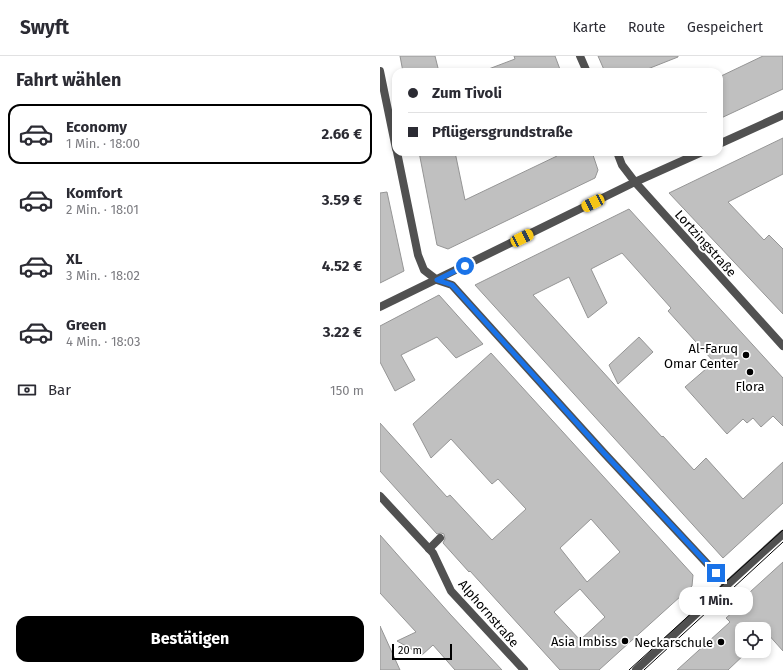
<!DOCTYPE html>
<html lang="de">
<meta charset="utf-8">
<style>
body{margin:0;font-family:"Fira Sans",sans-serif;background:#f7f7f7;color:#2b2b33;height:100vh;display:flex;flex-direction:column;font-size:15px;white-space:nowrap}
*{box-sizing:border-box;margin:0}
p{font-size:13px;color:#7c7c81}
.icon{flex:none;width:22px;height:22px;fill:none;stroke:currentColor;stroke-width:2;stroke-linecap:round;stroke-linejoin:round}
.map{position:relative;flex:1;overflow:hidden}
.panel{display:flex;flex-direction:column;background:#fff;width:380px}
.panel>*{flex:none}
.banner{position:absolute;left:12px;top:12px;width:331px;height:88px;border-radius:12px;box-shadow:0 2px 6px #0003;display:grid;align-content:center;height:88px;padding:0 16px;background:#fff}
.buttons{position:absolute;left:355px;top:566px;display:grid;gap:8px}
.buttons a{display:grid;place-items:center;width:36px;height:36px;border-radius:8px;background:#fff;box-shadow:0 2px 6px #0003;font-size:20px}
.scale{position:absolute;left:12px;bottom:10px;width:60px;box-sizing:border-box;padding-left:4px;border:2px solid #000;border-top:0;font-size:11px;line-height:14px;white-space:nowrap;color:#000;-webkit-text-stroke:3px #fff;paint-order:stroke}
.end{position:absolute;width:18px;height:18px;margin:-9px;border:5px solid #1a73e8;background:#fff;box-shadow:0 0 0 2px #fff}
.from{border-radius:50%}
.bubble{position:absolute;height:28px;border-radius:12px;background:#fff;box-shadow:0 2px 6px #0003;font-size:13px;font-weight:700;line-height:28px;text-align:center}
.car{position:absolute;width:12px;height:24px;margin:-12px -6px;border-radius:5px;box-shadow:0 0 3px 1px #0007;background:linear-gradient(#f5c518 24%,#345 0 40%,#f5c518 0 76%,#345 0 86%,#f5c518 0)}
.banner b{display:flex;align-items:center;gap:14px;height:38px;font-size:15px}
.banner b+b{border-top:1px solid #e1e1e2}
.banner i{width:10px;height:10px;background:#2b2b33}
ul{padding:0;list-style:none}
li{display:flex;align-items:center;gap:12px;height:60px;margin:0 8px 6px;padding:0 8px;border:2px solid transparent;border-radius:12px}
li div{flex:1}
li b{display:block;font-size:15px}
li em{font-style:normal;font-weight:700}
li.current{border-color:#000}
li>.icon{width:36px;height:36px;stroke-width:1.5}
h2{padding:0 16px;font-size:18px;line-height:48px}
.pay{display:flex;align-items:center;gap:10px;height:44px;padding:0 16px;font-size:15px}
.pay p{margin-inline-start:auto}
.primary-button{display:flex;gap:8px;margin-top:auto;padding:8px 16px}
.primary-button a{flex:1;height:46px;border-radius:12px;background:#000;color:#fff;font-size:16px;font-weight:700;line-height:46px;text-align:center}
header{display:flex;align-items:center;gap:24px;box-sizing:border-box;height:56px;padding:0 20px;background:#fff;border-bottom:1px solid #e1e1e2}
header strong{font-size:19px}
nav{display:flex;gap:22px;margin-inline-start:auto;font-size:14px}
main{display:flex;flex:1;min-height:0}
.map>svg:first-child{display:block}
</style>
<header>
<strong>Swyft</strong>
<nav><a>Karte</a><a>Route</a><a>Gespeichert</a></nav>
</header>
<main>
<section class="panel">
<h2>Fahrt wählen</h2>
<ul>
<li class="current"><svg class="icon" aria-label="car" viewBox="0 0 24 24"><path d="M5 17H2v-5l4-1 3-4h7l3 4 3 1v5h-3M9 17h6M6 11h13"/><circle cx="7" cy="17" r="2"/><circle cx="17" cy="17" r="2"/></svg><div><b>Economy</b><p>1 Min. · 18:00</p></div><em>2.66 €</em></li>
<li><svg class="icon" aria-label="car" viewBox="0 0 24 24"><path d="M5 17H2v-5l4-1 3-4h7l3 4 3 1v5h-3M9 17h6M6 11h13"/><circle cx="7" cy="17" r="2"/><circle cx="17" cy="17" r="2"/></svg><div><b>Komfort</b><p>2 Min. · 18:01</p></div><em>3.59 €</em></li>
<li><svg class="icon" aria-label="car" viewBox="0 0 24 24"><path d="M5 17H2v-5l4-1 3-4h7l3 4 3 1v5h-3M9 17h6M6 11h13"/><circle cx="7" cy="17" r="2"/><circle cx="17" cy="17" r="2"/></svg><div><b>XL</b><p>3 Min. · 18:02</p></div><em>4.52 €</em></li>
<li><svg class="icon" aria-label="car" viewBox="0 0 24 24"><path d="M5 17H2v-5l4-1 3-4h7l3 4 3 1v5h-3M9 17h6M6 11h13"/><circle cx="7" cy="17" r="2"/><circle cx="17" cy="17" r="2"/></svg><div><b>Green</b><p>4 Min. · 18:03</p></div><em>3.22 €</em></li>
</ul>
<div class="pay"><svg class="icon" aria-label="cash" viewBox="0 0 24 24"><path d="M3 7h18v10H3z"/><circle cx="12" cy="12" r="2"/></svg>Bar<p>150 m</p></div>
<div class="primary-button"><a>Bestätigen</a></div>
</section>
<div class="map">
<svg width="403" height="614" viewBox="0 0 403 614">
<rect width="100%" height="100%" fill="#fff"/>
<!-- building -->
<g fill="#c0c0c0" stroke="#959595" fill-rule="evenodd">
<polygon points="20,0 55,0 59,16 23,16"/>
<polygon points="134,0 175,0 181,16 106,16 106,14 135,3"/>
<polygon points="218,0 298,0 298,1 260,16 225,16"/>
<polygon points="383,0 403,0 403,33 339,63 339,21"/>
<polygon points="403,82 403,118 348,146 384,184 389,179 403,193 403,258 289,137"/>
<polygon points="39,96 75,96 85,144 177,100 175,96 212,96 218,114 215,122 68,193 57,189"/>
<polygon points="7,136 24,215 0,227 0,137"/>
<polygon points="249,153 403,322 403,370 393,360 381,371 373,362 367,367 363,363 347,378 305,331 334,306 288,255 291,252 242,197 211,213 227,247 208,262 189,221 153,239 282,381 283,380 314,414 326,402 363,443 403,406 403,447 343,502 95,229"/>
<polygon points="59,239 103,288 76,302 57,281 21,299 35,324 15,335 0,306 0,270"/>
<polygon points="259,281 273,296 238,328 229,309"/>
<path d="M111,297L313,519L312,530L219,614H180L90,515L89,516L63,487L65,483L64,478L61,477L57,478L0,415V367L67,441L70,439L112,484L146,453L118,423L112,428L71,383L51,402L33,368ZM211,463L240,496L207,526L180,492ZM200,533L225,561L200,584L174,556Z"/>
<polygon points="0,479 70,558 122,614 75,614 53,589 42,599 17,585 36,576 0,537"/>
<polygon points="403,506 403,595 387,577 384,580 384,573 362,573 362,595 368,595 348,614 297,614 350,566 346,562 361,549 359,546"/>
<polygon points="0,570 20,614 0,614"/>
</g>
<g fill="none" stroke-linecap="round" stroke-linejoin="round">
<!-- lane -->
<polyline stroke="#515151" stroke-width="8" points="49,493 60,482"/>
<!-- street -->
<g stroke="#515151" stroke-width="8">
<polyline points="200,0 207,16"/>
<polyline points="0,15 16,93"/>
<polyline points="339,88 403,59"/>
<polyline points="17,96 38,199 44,214 57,224 72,229 224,397 347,529"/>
<polyline points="237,96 242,109 255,126 403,290"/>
<polyline points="0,251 255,126 322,96"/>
<polyline points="0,440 53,497 71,535 144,614"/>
<polyline points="256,614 347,529 403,478"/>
</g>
<!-- tram -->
<g stroke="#000" stroke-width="1">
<polyline points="249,614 403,474"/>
<polyline points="264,614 403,486"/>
</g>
</g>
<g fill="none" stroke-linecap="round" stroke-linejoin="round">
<!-- route -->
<polyline stroke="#1a73e8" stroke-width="5" points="85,210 57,224 72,229 224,397 336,517"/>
</g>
<!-- markers -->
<g fill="#000" stroke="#fff" stroke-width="1.5">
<circle cx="366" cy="299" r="4"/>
<circle cx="370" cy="316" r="4"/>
<circle cx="245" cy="585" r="4"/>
<circle cx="341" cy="586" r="4"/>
</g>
<g text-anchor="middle" stroke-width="4" stroke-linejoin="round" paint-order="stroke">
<!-- street labels -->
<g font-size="13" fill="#000" stroke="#fff">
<text transform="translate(326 187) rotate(48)" y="5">Lortzingstraße</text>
<text transform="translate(109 557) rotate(49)" y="5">Alphornstraße</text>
</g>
<!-- poi labels -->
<g font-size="13" fill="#000" stroke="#fff" text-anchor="end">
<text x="358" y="297">Al-Faruq<tspan x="358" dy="15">Omar Center</tspan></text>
<text x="370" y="335" text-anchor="middle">Flora</text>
<text x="237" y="590">Asia Imbiss</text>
<text x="333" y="591">Neckarschule</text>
</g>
</g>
</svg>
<div class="buttons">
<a><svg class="icon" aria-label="locate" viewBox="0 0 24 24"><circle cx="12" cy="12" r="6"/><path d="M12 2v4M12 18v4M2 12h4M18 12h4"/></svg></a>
</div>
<div class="scale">20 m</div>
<i class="end from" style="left:85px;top:210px"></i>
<i class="end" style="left:336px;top:517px"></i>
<div class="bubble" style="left:299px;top:531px;width:74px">1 Min.</div>
<i class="car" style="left:213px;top:147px;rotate:244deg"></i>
<i class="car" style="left:142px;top:182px;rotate:64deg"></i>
<div class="banner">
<b><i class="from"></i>Zum Tivoli</b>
<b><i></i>Pflügersgrundstraße</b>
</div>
</div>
</main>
